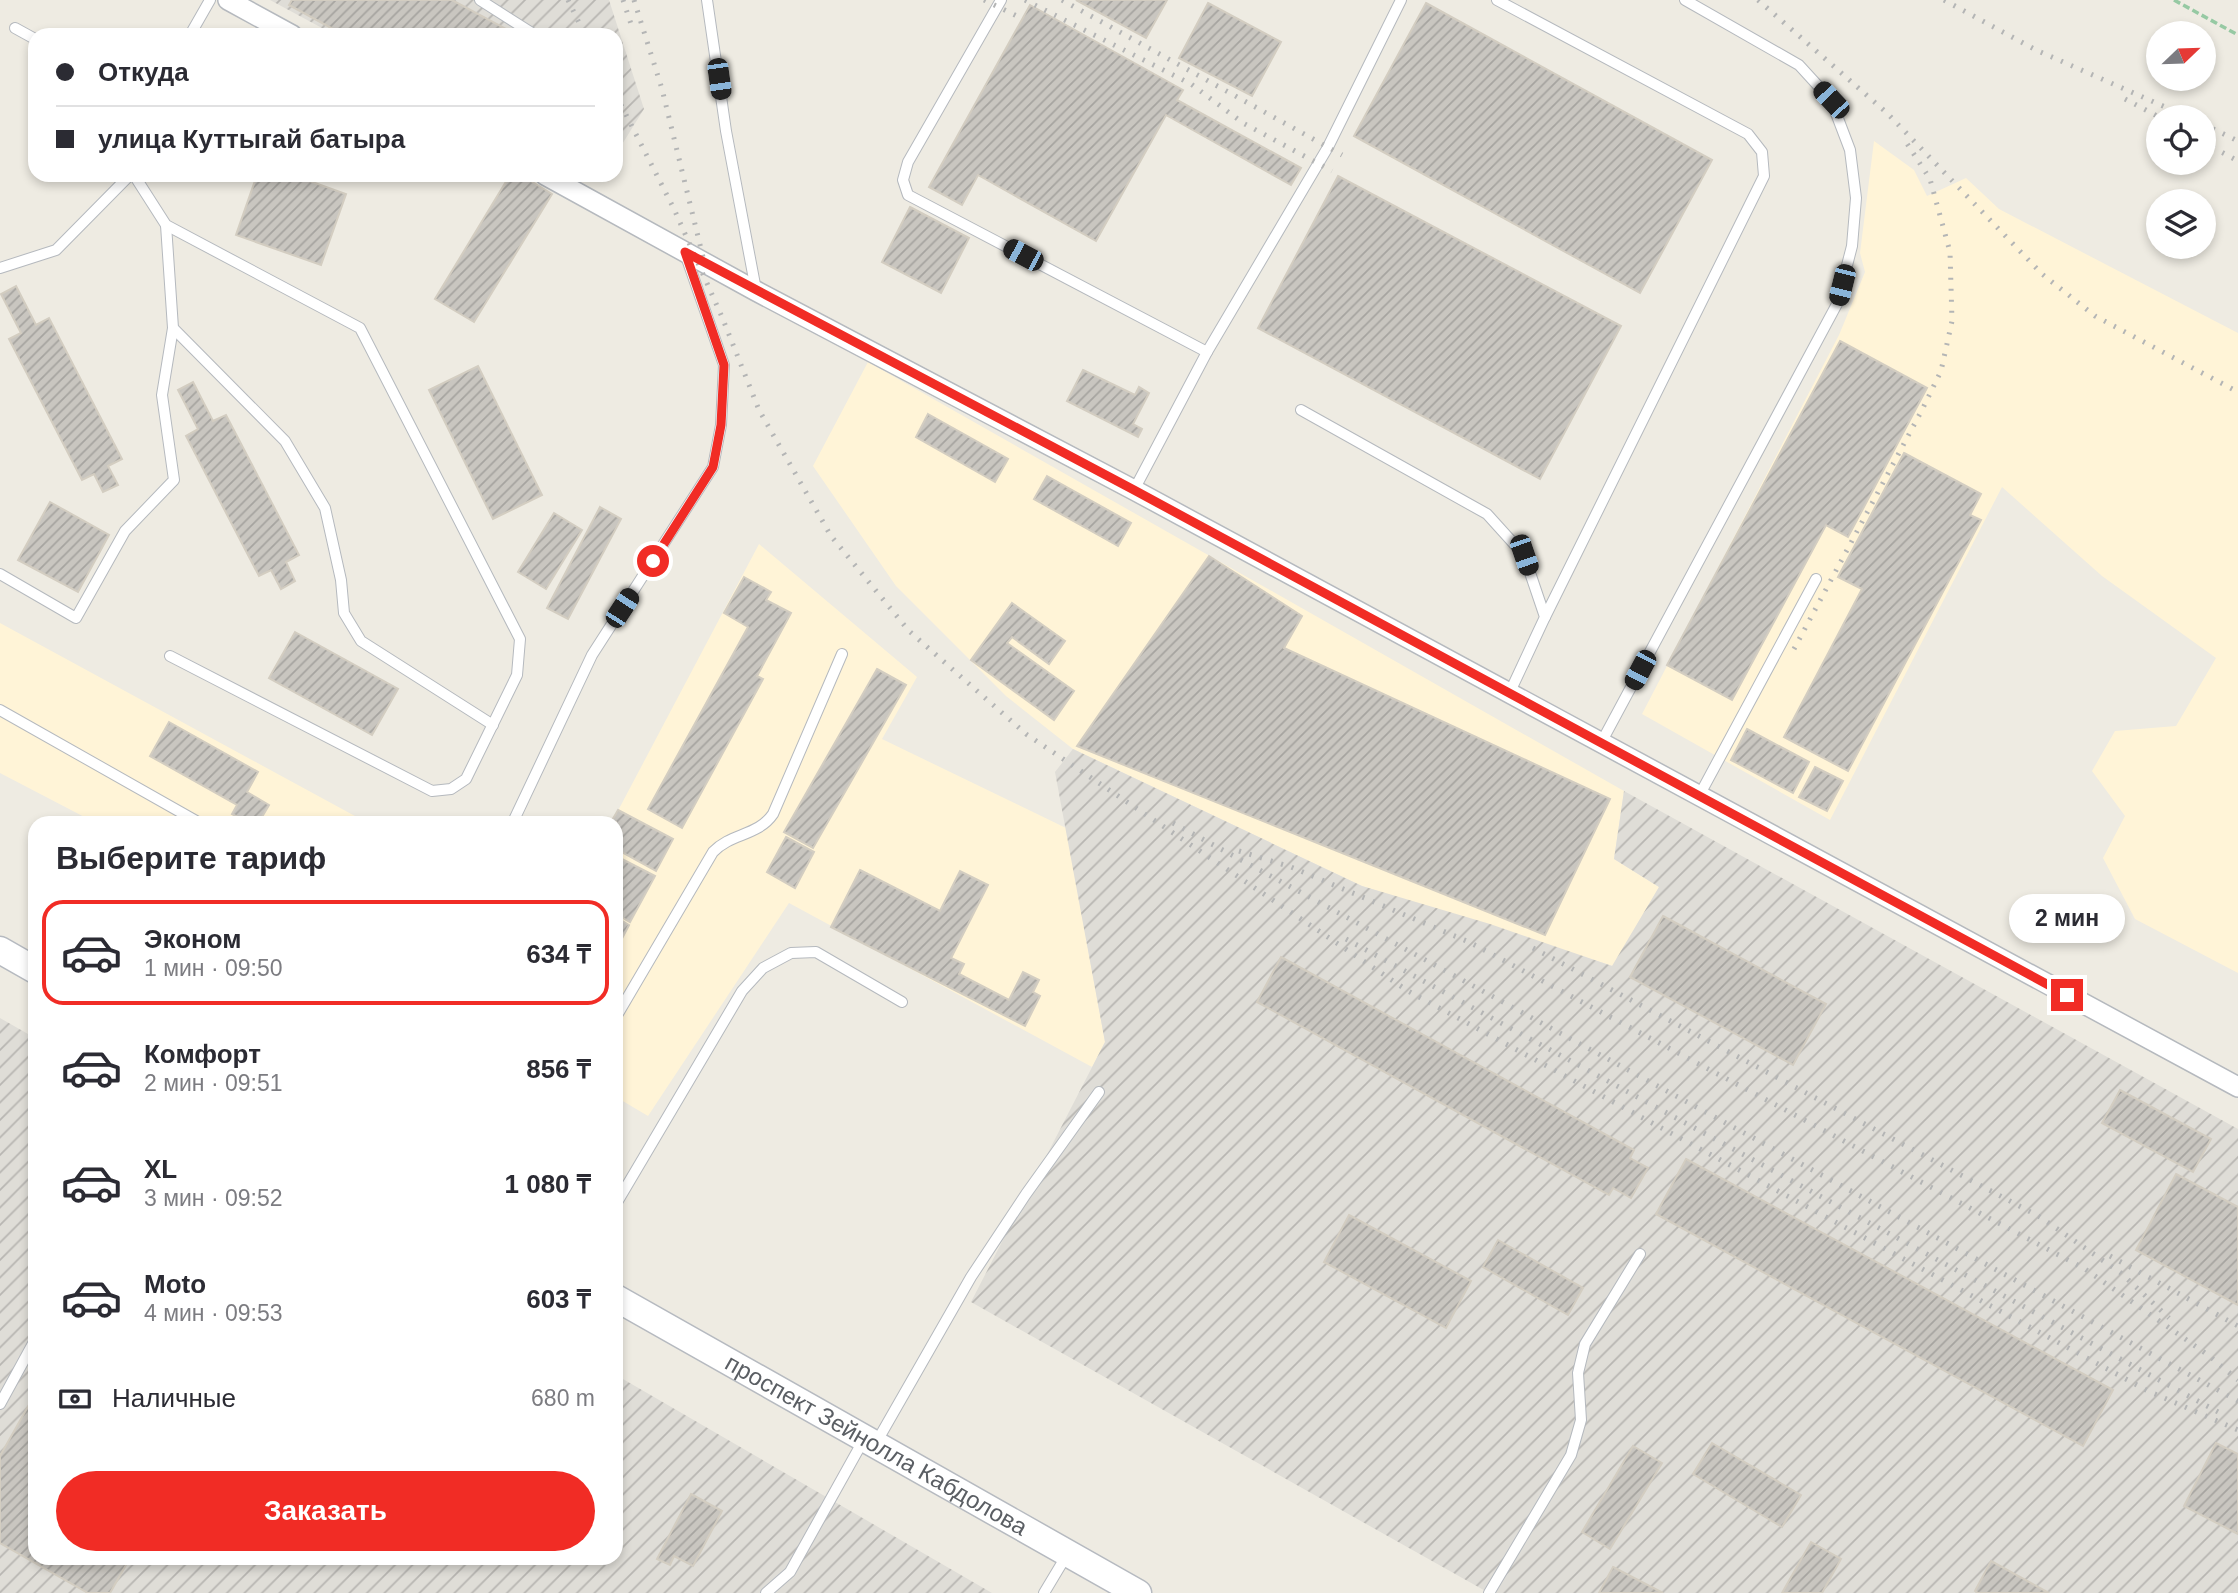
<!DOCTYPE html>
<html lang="ru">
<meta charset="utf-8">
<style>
body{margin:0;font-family:Arial,sans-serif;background:#f7f7f7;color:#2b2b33;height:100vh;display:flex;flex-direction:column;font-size:26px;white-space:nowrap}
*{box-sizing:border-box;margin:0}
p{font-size:23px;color:#7c7c81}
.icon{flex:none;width:38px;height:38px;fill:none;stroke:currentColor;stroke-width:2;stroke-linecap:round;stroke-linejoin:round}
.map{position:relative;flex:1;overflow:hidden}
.drawer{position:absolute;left:28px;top:816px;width:595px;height:749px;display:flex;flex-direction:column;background:#fff;border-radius:21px;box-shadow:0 4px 10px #0003}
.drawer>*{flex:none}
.banner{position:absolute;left:28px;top:28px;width:595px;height:154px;border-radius:21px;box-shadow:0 4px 10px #0003;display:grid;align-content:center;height:154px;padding:0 28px;background:#fff}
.needle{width:46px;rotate:67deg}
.fabs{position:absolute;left:2146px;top:21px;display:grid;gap:14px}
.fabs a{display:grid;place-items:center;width:70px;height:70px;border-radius:50%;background:#fff;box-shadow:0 4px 10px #0003;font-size:35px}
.end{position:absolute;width:32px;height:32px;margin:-16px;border:9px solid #f12c25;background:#fff;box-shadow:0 0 0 4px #fff}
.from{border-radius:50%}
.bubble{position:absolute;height:49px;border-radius:24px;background:#fff;box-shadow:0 4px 10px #0003;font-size:23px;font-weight:800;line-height:49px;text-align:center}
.car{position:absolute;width:21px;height:42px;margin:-21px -10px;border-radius:9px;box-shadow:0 0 5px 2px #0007;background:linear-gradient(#222 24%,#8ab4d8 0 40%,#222 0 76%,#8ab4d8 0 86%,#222 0)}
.banner b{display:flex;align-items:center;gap:24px;height:66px;font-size:26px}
.banner b+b{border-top:2px solid #e1e1e2}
.banner i{width:18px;height:18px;background:#2b2b33}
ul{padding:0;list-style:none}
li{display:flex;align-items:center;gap:21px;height:105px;margin:0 14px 10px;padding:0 14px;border:4px solid transparent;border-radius:21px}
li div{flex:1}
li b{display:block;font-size:26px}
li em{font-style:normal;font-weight:800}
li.active{border-color:#f12c25}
li>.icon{width:63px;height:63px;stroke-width:1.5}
h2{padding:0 28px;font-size:32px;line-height:84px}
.pay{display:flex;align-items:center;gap:18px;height:77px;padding:0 28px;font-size:26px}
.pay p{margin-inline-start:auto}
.primary-button{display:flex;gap:14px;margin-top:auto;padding:14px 28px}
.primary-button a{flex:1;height:80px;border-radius:42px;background:#f12c25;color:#fff;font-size:28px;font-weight:800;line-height:80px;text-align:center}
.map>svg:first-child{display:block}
</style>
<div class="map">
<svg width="2238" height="1593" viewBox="0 0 2238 1593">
<defs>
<pattern id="industrial-furrows" width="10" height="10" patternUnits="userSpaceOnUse" patternTransform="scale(1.75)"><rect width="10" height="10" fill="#dfddd7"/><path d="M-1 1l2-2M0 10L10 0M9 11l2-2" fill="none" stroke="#b8b6b2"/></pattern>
<pattern id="building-hatch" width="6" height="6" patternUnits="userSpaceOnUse" patternTransform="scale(1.75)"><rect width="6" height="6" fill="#c9c6c0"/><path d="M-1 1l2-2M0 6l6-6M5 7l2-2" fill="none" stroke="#a6a4a0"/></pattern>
</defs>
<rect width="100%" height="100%" fill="#eeebe2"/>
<!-- commercial -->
<g fill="#fff4d7">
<polygon points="1874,141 1914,170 1927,196 1966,178 1999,209 2238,333 2238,973 2135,919 2103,858 2125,816 2092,771 2115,731 2176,726 2216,658 2102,576 2002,487 1830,820 1642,714 1839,335 1865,272 1860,253"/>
<polygon points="868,362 1624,791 1614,859 1659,887 1613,966 1362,886 1073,749 1006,696 896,586 813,466"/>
<polygon points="759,544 917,677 882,739 1066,828 1105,1042 1092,1067 789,903 648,1116 616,1097 616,822 612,822"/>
<polygon points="0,623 366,822 94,822 0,773"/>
</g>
<!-- industrial -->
<g fill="url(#industrial-furrows)">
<polygon points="270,0 609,0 644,109 616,154 616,35 335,35"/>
<polygon points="1073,749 1362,886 1490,924 1612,966 1659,887 1614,859 1624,791 2238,1129 2238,1593 1489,1593 971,1302 1105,1042 1055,772"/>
<polygon points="0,1018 35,1038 35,1558 616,1558 616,1375 992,1593 0,1593"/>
</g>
<!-- building -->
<g fill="url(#building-hatch)" stroke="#d3cdc1" stroke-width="2">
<polygon points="292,0 452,0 517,35 344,35 289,5"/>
<polygon points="1076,0 1167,0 1146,38"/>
<polygon points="1208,3 1281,42 1252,96 1179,58"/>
<polygon points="1426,3 1712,160 1640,293 1354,136"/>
<polygon points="1030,5 1183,90 1177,100 1301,168 1291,185 1166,115 1096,241 978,175 962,205 929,187"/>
<polygon points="257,175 293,175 346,194 321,265 236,235"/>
<polygon points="510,175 521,175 552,194 474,322 435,299"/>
<polygon points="1338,176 1621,326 1540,479 1258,328"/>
<polygon points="910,207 969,238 941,293 882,262"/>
<polygon points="16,286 36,325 49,318 122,459 108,466 118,485 103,492 94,474 82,480 9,339 21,333 1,294"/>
<polygon points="1840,341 1927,388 1848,537 1826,525 1732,700 1667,665"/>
<polygon points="478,366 542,495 493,519 429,390"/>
<polygon points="1083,370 1135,395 1139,387 1149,393 1133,424 1142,429 1138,437 1067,401"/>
<polygon points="193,382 213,421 226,415 299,555 286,562 295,581 281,589 271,570 259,576 186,436 198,429 178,390"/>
<polygon points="928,414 1008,459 995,482 916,437"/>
<polygon points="1904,453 1981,494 1970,515 1981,520 1848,771 1784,737 1862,589 1838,577"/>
<polygon points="1047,476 1131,523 1118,546 1034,499"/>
<polygon points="50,502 109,535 78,592 18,560"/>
<polygon points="600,507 621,519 568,619 547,608"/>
<polygon points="554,513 582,530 546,589 518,572"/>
<polygon points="1209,556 1302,616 1284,648 1610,799 1545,935 1077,746"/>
<polygon points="744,577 771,592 766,600 791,613 757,676 763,679 682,828 648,809 748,627 724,613"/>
<polygon points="1012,603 1065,641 1049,664 1012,637 1007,643 1074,691 1054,720 971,660"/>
<polygon points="295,632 398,689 372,735 269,678"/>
<polygon points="877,669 906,685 813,848 784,832"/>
<polygon points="169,722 258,772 247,792 269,805 259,822 247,822 232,814 237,805 150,756"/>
<polygon points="1747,729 1809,762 1793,793 1731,760"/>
<polygon points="1815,767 1843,781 1827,811 1799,797"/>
<polygon points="618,810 673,839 656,871 616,849 616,822 611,822"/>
<polygon points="786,837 814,852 795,888 767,872"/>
<polygon points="616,856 655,876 630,922 616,914"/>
<polygon points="860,870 940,911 960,871 988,885 951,958 964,964 959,974 1009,1000 1023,972 1039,980 1033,992 1040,996 1025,1026 831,927"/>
<polygon points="1663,916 1826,1004 1793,1065 1630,977"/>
<polygon points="616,917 629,925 616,950"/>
<polygon points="1281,957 1634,1150 1630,1158 1648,1168 1631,1198 1613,1188 1609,1195 1257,1002"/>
<polygon points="2120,1090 2211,1139 2193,1172 2102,1123"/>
<polygon points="1686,1159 2113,1390 2083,1446 1656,1214"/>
<polygon points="2176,1174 2238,1207 2238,1305 2136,1250"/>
<polygon points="1349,1215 1471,1281 1446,1328 1324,1262"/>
<polygon points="1498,1240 1583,1288 1568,1315 1483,1267"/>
<polygon points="35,1394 35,1558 130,1558 110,1593 88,1593 0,1543 0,1456"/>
<polygon points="1712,1443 1801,1495 1782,1527 1693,1474"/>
<polygon points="2216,1443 2238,1454 2238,1534 2184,1506"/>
<polygon points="1633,1446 1662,1463 1610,1549 1582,1532"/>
<polygon points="691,1494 722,1511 693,1566 674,1556 670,1565 657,1559"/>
<polygon points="1811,1542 1841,1559 1822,1593 1782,1593"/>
<polygon points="1991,1561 2049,1593 1978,1593 1975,1591"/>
<polygon points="1613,1567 1663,1593 1599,1593"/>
</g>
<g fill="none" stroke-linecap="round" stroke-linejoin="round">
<defs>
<g id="service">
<polyline points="480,0 535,35"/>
<polyline points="707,0 726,131 756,290"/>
<polyline points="1001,0 908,162 903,180 908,195 1207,352"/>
<polyline points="1497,0 1748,134 1762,152 1764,176 1545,617"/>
<polyline points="15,28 35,39"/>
<polyline points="190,35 210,0"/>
<polyline points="134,175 166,225 360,328 520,639 517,675 466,779 451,789 432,791 170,656"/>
<polyline points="166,225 173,328 285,441 325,508 341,580 344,613 361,641 493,725"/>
<polyline points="0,268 56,250 130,175"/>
<polyline points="1301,410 1487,514 1524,555 1545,617 1509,694"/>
<polyline points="1134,490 1207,352 1328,147 1401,0"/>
<polyline points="0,574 76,618 125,531 174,480 162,395 173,328"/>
<polyline points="0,710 198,822"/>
<polyline points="1601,743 1837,304 1852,246 1856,198 1850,150 1831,100 1799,65 1685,0"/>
<polyline points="1699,796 1816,579"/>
<polyline points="513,822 592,655 713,467 721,425 724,365 686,256"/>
<path d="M616,1017L713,852C731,833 758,836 773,814L842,654"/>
<polyline points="616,1204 742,991 763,968 791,953 816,952 902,1002"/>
<polyline points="0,1404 35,1340"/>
<polyline points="876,1443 971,1277 1026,1194 1099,1092"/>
<polyline points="766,1593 790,1572 863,1441"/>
<polyline points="1044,1593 1068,1553"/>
<polyline points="1489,1593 1571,1455 1581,1420 1578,1373 1585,1344 1640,1254"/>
</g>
<g id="minor">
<polyline points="228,0 292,35"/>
<polyline points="545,175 756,291 1134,490 2238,1087"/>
</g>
<g id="secondary">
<polyline points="0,950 35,970"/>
<path id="s1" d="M616,1298L1138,1593"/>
</g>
</defs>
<!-- service casing -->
<use href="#service" stroke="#b5b9be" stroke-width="12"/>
<!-- minor casing -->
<use href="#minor" stroke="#b5b9be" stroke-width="22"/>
<!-- secondary casing -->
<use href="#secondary" stroke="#b6bac0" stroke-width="29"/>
<!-- path -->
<polyline stroke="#96c9a3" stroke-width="3.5" stroke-dasharray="7 3.5" stroke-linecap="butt" points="2174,0 2238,35"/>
<!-- service -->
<use href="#service" stroke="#fff" stroke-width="10"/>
<!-- minor -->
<use href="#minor" stroke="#fff" stroke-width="19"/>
<!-- secondary -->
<use href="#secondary" stroke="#fff" stroke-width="26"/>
<!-- rail -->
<g stroke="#b4b5b5" stroke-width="5" stroke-dasharray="2 9" stroke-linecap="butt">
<polyline points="568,0 585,35"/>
<polyline points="623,0 632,27"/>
<polyline points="634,0 662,89 703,257"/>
<polyline points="984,0 1017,16"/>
<polyline points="1025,0 1191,84 1243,123 1332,171"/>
<polyline points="1062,0 1342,155"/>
<polyline points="1758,0 1887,113 2042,274 2095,316 2238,392"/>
<polyline points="1944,0 2036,50 2188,117"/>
<polyline points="616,95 674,209 722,317 759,410 831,536 909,631 1026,734 1408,991 2148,1391 2238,1430"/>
<polyline points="2125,99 2159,117"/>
<polyline points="2203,124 2238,141"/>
<polyline points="2203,142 2238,161"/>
<polyline points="1794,649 1922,410 1941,371 1952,321 1950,252 1930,179 1906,142"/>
<polyline points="1173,823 2238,1401"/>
<polyline points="1239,851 1291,867 1469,942 2085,1269 2208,1355 2238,1380"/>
<polyline points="1346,939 2220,1413"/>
<polyline points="1533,948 2040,1217 2121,1273 2169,1318"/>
<polyline points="2110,1256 2238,1326"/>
</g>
</g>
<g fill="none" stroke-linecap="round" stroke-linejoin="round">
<!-- route -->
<polyline stroke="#f12c25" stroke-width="9" points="653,561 713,467 721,425 724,365 685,252 1134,490 2067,995"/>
</g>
<g text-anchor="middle" stroke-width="6" stroke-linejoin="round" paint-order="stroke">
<!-- street labels -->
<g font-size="24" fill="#5b5f64" stroke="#fff">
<text dy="8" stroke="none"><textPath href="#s1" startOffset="299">проспект Зейнолла Кабдолова</textPath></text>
</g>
</g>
</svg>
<div class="fabs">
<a><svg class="needle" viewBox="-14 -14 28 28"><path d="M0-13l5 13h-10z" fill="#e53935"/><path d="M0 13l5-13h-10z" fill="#7c7c81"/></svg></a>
<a><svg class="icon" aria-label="locate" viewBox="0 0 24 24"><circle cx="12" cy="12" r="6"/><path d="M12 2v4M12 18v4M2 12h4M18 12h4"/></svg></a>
<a><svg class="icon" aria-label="layers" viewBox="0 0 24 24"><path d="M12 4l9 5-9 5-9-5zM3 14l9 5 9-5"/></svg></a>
</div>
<i class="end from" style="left:653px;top:561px"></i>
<i class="end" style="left:2067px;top:995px"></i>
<div class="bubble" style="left:2009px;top:894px;width:116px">2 мин</div>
<i class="car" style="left:719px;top:79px;rotate:172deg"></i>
<i class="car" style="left:1831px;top:100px;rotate:317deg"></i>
<i class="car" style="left:1023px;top:255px;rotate:298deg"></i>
<i class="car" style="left:1842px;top:285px;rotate:194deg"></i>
<i class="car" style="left:1524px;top:555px;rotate:161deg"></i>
<i class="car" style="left:622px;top:608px;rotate:33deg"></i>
<i class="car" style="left:1640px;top:670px;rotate:208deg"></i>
<div class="banner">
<b><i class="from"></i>Откуда</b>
<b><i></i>улица Куттыгай батыра</b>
</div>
<section class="drawer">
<h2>Выберите тариф</h2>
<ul>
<li class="active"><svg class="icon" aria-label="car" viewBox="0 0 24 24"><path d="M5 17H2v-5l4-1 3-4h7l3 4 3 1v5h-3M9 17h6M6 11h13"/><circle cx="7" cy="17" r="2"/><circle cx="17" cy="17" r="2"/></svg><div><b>Эконом</b><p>1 мин · 09:50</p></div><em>634 ₸</em></li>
<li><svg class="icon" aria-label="car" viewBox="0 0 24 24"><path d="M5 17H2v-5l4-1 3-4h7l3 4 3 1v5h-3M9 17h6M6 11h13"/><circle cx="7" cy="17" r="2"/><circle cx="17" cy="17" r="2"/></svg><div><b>Комфорт</b><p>2 мин · 09:51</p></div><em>856 ₸</em></li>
<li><svg class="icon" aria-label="car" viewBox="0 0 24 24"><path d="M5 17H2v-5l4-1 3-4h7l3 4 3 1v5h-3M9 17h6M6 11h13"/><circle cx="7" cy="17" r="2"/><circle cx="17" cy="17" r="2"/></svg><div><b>XL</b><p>3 мин · 09:52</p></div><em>1 080 ₸</em></li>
<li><svg class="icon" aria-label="car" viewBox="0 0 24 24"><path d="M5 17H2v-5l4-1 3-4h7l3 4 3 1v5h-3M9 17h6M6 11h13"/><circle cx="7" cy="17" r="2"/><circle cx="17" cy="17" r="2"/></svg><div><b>Moto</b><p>4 мин · 09:53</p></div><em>603 ₸</em></li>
</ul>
<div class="pay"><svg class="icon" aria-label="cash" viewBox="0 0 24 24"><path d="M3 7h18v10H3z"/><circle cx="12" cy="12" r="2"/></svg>Наличные<p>680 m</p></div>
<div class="primary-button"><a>Заказать</a></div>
</section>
</div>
